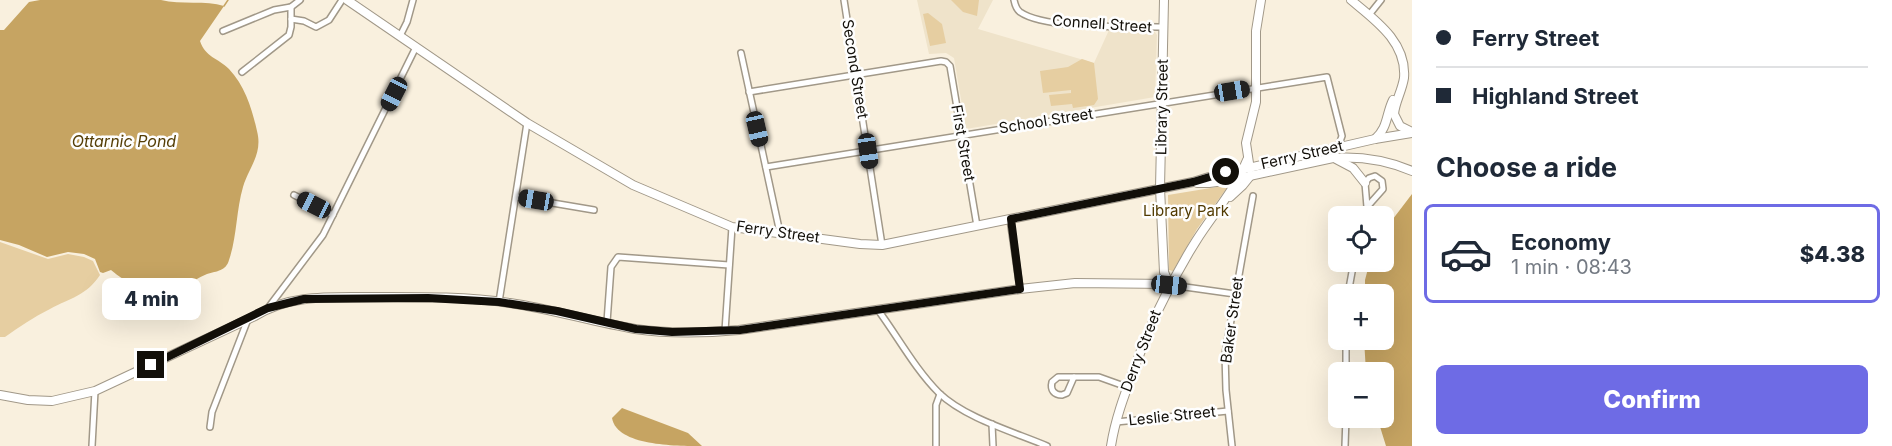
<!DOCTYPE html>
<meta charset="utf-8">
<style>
body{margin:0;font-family:Inter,sans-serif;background:#f6f6f7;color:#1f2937;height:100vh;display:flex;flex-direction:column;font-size:22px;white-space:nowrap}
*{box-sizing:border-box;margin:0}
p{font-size:20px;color:#747a83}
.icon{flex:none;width:33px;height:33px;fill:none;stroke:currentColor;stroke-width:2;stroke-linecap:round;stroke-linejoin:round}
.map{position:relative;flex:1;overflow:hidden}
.panel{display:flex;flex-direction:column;background:#fff;width:480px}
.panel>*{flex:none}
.guide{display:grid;align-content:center;height:132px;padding:0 24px;background:#fff}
.buttons{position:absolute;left:1328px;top:206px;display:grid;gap:12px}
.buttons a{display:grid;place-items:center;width:66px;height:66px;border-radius:9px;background:#fff;box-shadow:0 6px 24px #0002;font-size:30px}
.end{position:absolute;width:27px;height:27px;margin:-14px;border:8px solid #120f09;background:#fff;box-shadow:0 0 0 3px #fff}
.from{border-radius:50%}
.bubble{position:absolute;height:42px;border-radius:9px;background:#fff;box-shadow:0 6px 24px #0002;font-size:20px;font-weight:800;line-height:42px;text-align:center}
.car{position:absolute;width:18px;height:36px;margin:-18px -9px;border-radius:8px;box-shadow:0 0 4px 2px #0007;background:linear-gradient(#222 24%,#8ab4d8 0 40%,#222 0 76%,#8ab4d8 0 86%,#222 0)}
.guide b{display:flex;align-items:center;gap:21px;height:57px;font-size:22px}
.guide b+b{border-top:2px solid #e0e1e3}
.guide i{width:15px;height:15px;background:#1f2937}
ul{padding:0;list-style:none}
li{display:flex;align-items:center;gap:18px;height:99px;margin:0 12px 9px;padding:0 12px;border:3px solid transparent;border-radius:9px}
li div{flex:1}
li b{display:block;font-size:22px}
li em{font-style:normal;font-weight:800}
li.active{border-color:#6e6be5}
li>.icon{width:54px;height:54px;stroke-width:1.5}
h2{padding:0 24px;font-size:27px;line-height:72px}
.primary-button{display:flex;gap:12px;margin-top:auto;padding:12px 24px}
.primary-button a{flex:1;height:69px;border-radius:9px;background:#6e6be5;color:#fff;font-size:24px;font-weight:800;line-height:69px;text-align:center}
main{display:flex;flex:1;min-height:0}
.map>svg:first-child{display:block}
</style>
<main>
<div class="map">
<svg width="1412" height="446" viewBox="0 0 1412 446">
<rect width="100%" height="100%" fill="#f9f0de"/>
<!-- built -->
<polygon fill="#efe3ca" points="917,0 993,0 978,29 1094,63 1109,30 1155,32 1157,35 1155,97 966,129 954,58 946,53 929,54"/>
<!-- green -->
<g fill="#e6cea1">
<polygon points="951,0 979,0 977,16 963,12"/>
<polygon points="928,13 942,24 946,43 930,46 923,14"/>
<polygon points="1082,59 1094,63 1098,99 1094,105 1073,108 1072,104 1051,106 1049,95 1071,93 1071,90 1043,93 1040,71 1068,67"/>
<polygon points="1229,185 1197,229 1173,271 1169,270 1168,195"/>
<path d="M0,242L48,259L68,254L84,257L93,261L100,275C86,296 70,298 50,309C34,317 19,327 5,337H0Z"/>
</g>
<!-- water -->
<g fill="#c6a462">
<path d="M40,0H161C181,5 206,0 224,6L200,41C205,57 218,58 229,69C245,86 252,109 257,131C263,154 249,167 243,187C236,211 237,237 229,260C226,271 217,271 207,274C199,277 191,283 183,286C154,297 134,289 111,270L103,273L100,272L95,259L84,254L68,252L47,257L19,245L0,240V30H4L29,2Z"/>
<polygon points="1412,194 1412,446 1386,446 1377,417 1383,417 1383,372 1366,372 1364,339 1383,339 1383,294 1365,294 1365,280 1370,261 1383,261 1383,232"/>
<path d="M622,408L688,433L702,446C675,446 617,446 612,418Z"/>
</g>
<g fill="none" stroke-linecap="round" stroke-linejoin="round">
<!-- stream -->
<polyline stroke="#c6a462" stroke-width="1.5" points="224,6 228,0"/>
<defs>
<g id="street">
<polyline points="844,0 882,245"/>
<path d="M1014,0C1015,5 1016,9 1020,12C1046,30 1130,26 1163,27"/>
<polyline points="1369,15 1381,0"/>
<polyline points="291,19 304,21 316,27 329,20 342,0"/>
<polyline points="223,31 274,10 291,7 300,0"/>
<polyline points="400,36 407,22 413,0"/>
<polyline points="741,53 780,233"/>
<polyline points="242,72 289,35 291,27 291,7"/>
<polyline points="749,92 941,61 946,62 950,66 977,226"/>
<polyline points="766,167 1327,77 1342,136 1338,147"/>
<polygon points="1375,176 1382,181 1383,189 1367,207 1365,183 1369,178"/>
<polyline points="294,195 333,215"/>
<polyline points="517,197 594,210"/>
<polyline points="1010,219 1020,289"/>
<polyline points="1171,285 1235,294"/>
<polyline points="1348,294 1354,261"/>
<polyline points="499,302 527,123"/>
<polyline points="268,308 323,235 416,47"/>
<path d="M878,310C898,337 915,369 939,393C965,418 1014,432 1047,446"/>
<polyline points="607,322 611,267 618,257 729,265"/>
<polyline points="725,331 732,227"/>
<polyline points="1346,372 1346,339"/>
<path d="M1058,377H1074L1067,393L1062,395C1054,395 1050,390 1052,382Z"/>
<polyline points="1074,377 1099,377 1127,387"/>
<polyline points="1116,422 1228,411"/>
<polyline points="992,424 993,446"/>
<polyline points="210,427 212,412 248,319"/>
<polyline points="92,446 95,391"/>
<polyline points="936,446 936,405 940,394"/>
<polyline points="1232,446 1226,390 1225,354 1253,196"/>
<polyline points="1345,446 1346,417"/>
</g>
<g id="secondary">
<path d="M1351,0C1375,20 1407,42 1404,78C1402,91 1395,102 1394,114L1400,126L1412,132"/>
<path d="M1375,139C1388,128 1386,114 1393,100"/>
<path d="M0,395L28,400L52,401L95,391L255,316C288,295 327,297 365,297C413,297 463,296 510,303C552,309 593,322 635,329C669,334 706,333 739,330L1020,289L1075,283L1169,284L1164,272L1160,188L1164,0"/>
</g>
<g id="primary">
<polyline points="347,0 527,123 633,185 732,227 860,244 882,245 1193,182 1209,177 1375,139 1412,133"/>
<polyline points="1336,159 1353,168 1365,183"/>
<polyline points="1249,163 1246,143 1256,102 1256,31 1261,0"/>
<path d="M1197,183H1209L1231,180L1333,158C1362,156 1386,160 1412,171"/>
<polyline points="1230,197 1243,185 1251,175"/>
<path d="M1111,446C1115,420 1124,396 1133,372C1150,323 1169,284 1196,241C1213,214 1235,190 1247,160"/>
</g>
</defs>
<!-- street casing -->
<use href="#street" stroke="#a19888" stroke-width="8"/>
<!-- secondary casing -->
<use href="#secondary" stroke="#a19888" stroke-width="10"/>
<!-- primary casing -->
<use href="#primary" stroke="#a19888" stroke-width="10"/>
<!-- street -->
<use href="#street" stroke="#fff" stroke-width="5"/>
<!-- secondary -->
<use href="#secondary" stroke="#fff" stroke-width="8"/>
<!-- primary -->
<use href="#primary" stroke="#fff" stroke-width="8"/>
</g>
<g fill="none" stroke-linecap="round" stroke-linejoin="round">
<!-- route -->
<polyline stroke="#120f09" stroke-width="8" points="151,365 268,308 304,299 428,298 499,302 557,311 636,329 672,332 740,330 1020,289 1011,219 1193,182 1226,172"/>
</g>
<g text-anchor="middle" stroke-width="5" stroke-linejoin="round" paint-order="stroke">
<!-- street labels -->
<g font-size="15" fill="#120f09" stroke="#fefefe">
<text transform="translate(1102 24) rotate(4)" y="5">Connell Street</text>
<text transform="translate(855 69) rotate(81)" y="5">Second Street</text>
<text transform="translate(1162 107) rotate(-89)" y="5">Library Street</text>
<text transform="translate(1046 121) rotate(-9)" y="5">School Street</text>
<text transform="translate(963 143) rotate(80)" y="5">First Street</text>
<text transform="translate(1302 155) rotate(-13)" y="5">Ferry Street</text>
<text transform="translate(778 232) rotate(8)" y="5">Ferry Street</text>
<text transform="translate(1232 320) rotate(-82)" y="5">Baker Street</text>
<text transform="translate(1141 351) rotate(-69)" y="5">Derry Street</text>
<text transform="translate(1172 416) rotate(-6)" y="5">Leslie Street</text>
</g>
<!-- park labels -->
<g font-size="15" fill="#513a01" stroke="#fefefe">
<text x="1186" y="216">Library Park</text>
</g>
<!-- water labels -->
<g font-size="16" font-style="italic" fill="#553e06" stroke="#fefefe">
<text x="124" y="147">Ottarnic Pond</text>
</g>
</g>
</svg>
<div class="buttons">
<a><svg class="icon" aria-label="locate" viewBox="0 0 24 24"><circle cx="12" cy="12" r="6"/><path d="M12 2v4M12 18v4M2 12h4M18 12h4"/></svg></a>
<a>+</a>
<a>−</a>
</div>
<i class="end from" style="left:1226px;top:172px"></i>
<i class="end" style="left:151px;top:365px"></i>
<div class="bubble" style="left:102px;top:278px;width:99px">4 min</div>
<i class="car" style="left:1232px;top:91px;rotate:81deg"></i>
<i class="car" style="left:394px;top:94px;rotate:207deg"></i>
<i class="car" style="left:757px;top:129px;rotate:167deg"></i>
<i class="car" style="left:868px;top:151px;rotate:172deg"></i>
<i class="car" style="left:536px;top:200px;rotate:280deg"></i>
<i class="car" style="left:314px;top:205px;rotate:297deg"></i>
<i class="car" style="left:1169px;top:285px;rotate:96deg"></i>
</div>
<section class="panel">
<div class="guide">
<b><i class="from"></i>Ferry Street</b>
<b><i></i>Highland Street</b>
</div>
<h2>Choose a ride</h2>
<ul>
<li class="active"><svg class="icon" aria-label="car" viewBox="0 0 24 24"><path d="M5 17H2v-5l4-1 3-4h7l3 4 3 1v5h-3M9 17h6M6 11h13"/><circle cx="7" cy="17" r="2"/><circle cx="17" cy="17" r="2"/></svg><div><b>Economy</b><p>1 min · 08:43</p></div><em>$4.38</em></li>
</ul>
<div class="primary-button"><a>Confirm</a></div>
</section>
</main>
